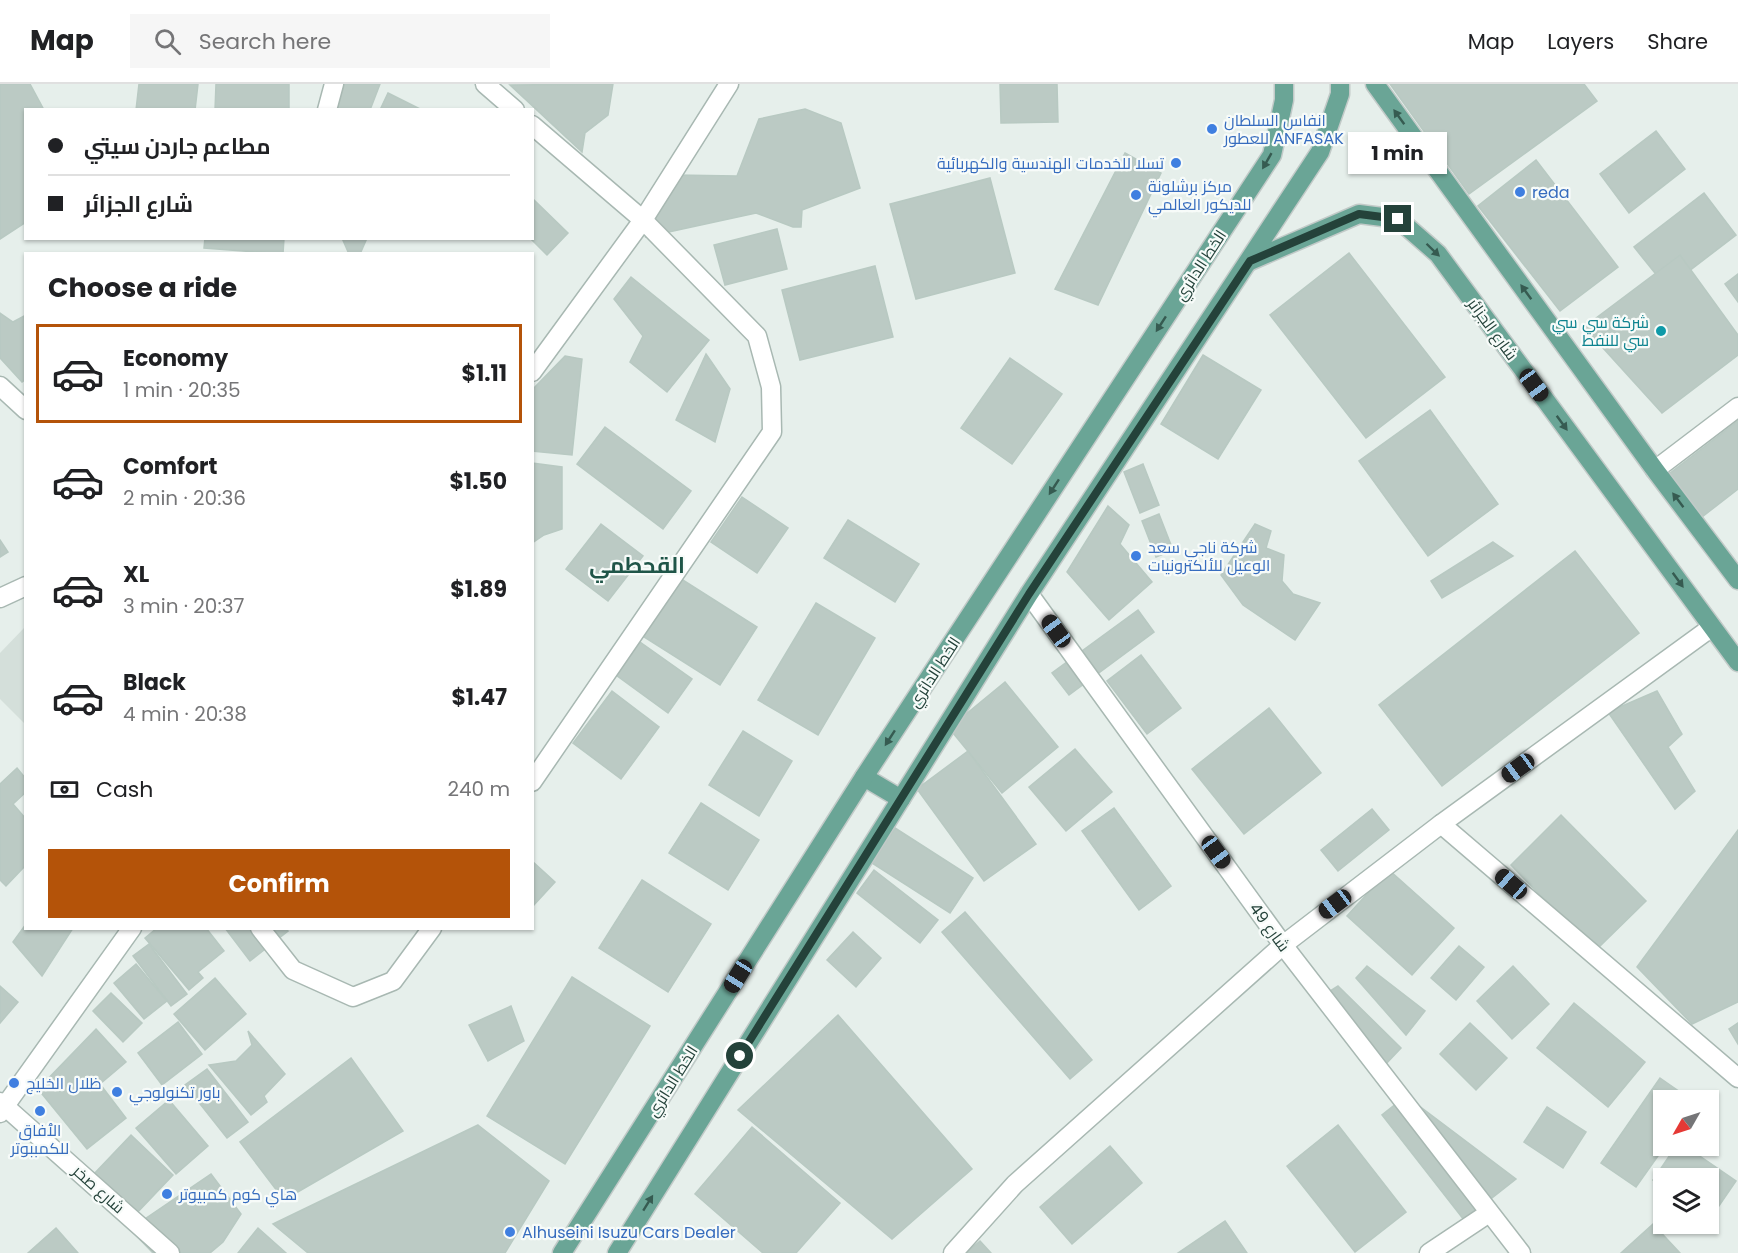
<!DOCTYPE html>
<meta charset="utf-8">
<style>
body{margin:0;font-family:Poppins,Cairo,sans-serif;background:#f6f6f6;color:#202124;height:100vh;display:flex;flex-direction:column;font-size:22px;white-space:nowrap}
*{box-sizing:border-box;margin:0}
p{font-size:20px;color:#757577}
.icon{flex:none;width:33px;height:33px;fill:none;stroke:currentColor;stroke-width:2;stroke-linecap:round;stroke-linejoin:round}
.map{position:relative;flex:1;overflow:hidden}
.panel{position:absolute;left:24px;top:168px;width:510px;height:678px;display:flex;flex-direction:column;background:#fff;border-radius:0px;box-shadow:0 2px 4px #0004}
.panel>*{flex:none}
.top-card{position:absolute;left:24px;top:24px;width:510px;height:132px;border-radius:0px;box-shadow:0 2px 4px #0004;display:grid;align-content:center;height:132px;padding:0 24px;background:#fff}
.needle{width:39px;rotate:231deg}
.fabs{position:absolute;left:1653px;top:1006px;display:grid;gap:12px}
.fabs a{display:grid;place-items:center;width:66px;height:66px;border-radius:0px;background:#fff;box-shadow:0 2px 4px #0004;font-size:30px}
.end{position:absolute;width:27px;height:27px;margin:-14px;border:8px solid #24423a;background:#fff;box-shadow:0 0 0 3px #fff}
.from{border-radius:50%}
.bubble{position:absolute;height:42px;border-radius:0px;background:#fff;box-shadow:0 2px 4px #0004;font-size:20px;font-weight:700;line-height:42px;text-align:center}
.car{position:absolute;width:18px;height:36px;margin:-18px -9px;border-radius:8px;box-shadow:0 0 4px 2px #0007;background:linear-gradient(#222 24%,#8ab4d8 0 40%,#222 0 76%,#8ab4d8 0 86%,#222 0)}
.top-card b{display:flex;align-items:center;gap:21px;height:57px;font-size:22px}
.top-card b+b{border-top:2px solid #e0e0e0}
.top-card i{width:15px;height:15px;background:#202124}
ul{padding:0;list-style:none}
li{display:flex;align-items:center;gap:18px;height:99px;margin:0 12px 9px;padding:0 12px;border:3px solid transparent;border-radius:0px}
li div{flex:1}
li b{display:block;font-size:22px}
li em{font-style:normal;font-weight:700}
li.on{border-color:#b45309}
li>.icon{width:54px;height:54px;stroke-width:1.5}
h2{padding:0 24px;font-size:27px;line-height:72px}
.pay{display:flex;align-items:center;gap:15px;height:66px;padding:0 24px;font-size:22px}
.pay p{margin-inline-start:auto}
.cta{display:flex;gap:12px;margin-top:auto;padding:12px 24px}
.cta a{flex:1;height:69px;border-radius:0px;background:#b45309;color:#fff;font-size:24px;font-weight:700;line-height:69px;text-align:center}
header{display:flex;align-items:center;gap:36px;box-sizing:border-box;height:84px;padding:0 30px;background:#fff;border-bottom:2px solid #e0e0e0}
header strong{font-size:28px}
nav{display:flex;gap:33px;margin-inline-start:auto;font-size:21px}
.search{width:420px;height:54px;background:#f6f6f6;display:flex;align-items:center;gap:15px;box-sizing:border-box;padding:0 21px;border-radius:0px;color:#757577;font-size:22px}
.map>svg:first-child{display:block}
</style>
<header>
<strong>Map</strong>
<div class="search"><svg class="icon" aria-label="search" viewBox="0 0 24 24"><circle cx="10" cy="10" r="6"/><path d="M15 15l6 6"/></svg>Search here</div>
<nav><a>Map</a><a>Layers</a><a>Share</a></nav>
</header>
<div class="map">
<svg width="1738" height="1169" viewBox="0 0 1738 1169">
<rect width="100%" height="100%" fill="#e6efeb"/>
<!-- built -->
<polygon fill="#d4dfda" points="25,543 25,640 0,615 0,569"/>
<!-- building -->
<g fill="#bbcac4" stroke="#b8c9c2" stroke-width="1.5">
<polygon points="0,0 30,0 44,26 26,26 26,138 0,155"/>
<polygon points="139,0 198,0 195,26 136,26"/>
<polygon points="216,0 289,0 289,26 215,26"/>
<polygon points="330,0 380,0 370,26 320,26"/>
<polygon points="613,0 608,31 585,49 582,68 510,1"/>
<polygon points="1000,0 1057,0 1058,38 1001,39"/>
<polygon points="1390,0 1584,0 1597,17 1469,110"/>
<polygon points="388,9 422,26 380,26"/>
<polygon points="805,25 841,39 860,104 802,126 801,143 793,143 756,129 646,153 676,91 737,92 759,35"/>
<polygon points="1656,47 1685,85 1629,129 1600,90"/>
<polygon points="1125,69 1161,89 1098,221 1055,205"/>
<polygon points="1536,76 1618,183 1560,227 1478,122"/>
<polygon points="990,94 1015,189 916,215 890,120"/>
<polygon points="1704,109 1736,151 1667,204 1634,163"/>
<polygon points="532,114 568,149 547,171 530,154 532,154"/>
<polygon points="777,145 787,185 725,201 714,161"/>
<polygon points="205,154 284,154 283,170 204,164"/>
<polygon points="342,154 367,154 360,170 349,170"/>
<polygon points="1349,169 1445,293 1366,354 1270,231"/>
<polygon points="1680,171 1738,251 1738,271 1662,329 1584,243"/>
<polygon points="875,182 893,253 800,276 782,206"/>
<polygon points="1738,190 1738,218 1725,200"/>
<polygon points="631,193 709,256 667,308 630,278 643,252 614,215"/>
<polygon points="0,229 13,238 26,231 26,295 22,298 0,274"/>
<polygon points="706,270 730,305 715,358 676,336"/>
<polygon points="1203,271 1261,306 1218,375 1161,340"/>
<polygon points="565,272 582,275 572,371 532,367 532,306"/>
<polygon points="1010,274 1062,310 1012,380 961,344"/>
<polygon points="1430,326 1498,420 1428,472 1359,377"/>
<polygon points="1738,337 1738,405 1702,433 1669,390"/>
<polygon points="605,343 691,407 663,445 577,380"/>
<polygon points="532,379 562,383 562,445 544,451 532,459"/>
<polygon points="1143,380 1159,421 1140,429 1124,388"/>
<polygon points="742,413 788,444 757,489 711,458"/>
<polygon points="1108,422 1129,441 1120,460 1152,498 1109,536 1067,488"/>
<polygon points="1159,430 1173,466 1156,473 1142,437"/>
<polygon points="848,436 919,480 895,518 824,474"/>
<polygon points="601,440 643,472 608,517 566,485"/>
<polygon points="1255,440 1271,447 1266,464 1284,471 1282,497 1293,510 1320,519 1295,556 1243,521 1221,491"/>
<polygon points="0,456 8,468 0,473"/>
<polygon points="1493,458 1513,472 1442,514 1431,497"/>
<polygon points="1575,467 1639,549 1442,702 1379,621"/>
<polygon points="678,493 757,543 720,601 641,551"/>
<polygon points="816,519 875,554 818,651 758,616"/>
<polygon points="1138,526 1154,548 1069,611 1052,589"/>
<polygon points="640,558 692,595 668,629 616,591"/>
<polygon points="1141,571 1181,624 1147,650 1107,597"/>
<polygon points="1005,598 1058,663 1002,709 949,644"/>
<polygon points="612,607 659,643 621,695 573,659"/>
<polygon points="1657,607 1682,650 1668,663 1695,707 1675,725 1608,628"/>
<polygon points="1269,624 1321,689 1244,750 1192,685"/>
<polygon points="743,647 792,677 759,732 709,701"/>
<polygon points="1075,665 1112,708 1066,747 1029,703"/>
<polygon points="968,667 1036,760 984,797 917,705"/>
<polygon points="17,684 26,695 26,708 13,720 26,735 26,781 6,802 0,796 0,700"/>
<polygon points="701,719 759,756 728,806 669,769"/>
<polygon points="1114,724 1171,802 1139,826 1082,747"/>
<polygon points="1372,725 1389,746 1338,787 1321,766"/>
<polygon points="1561,731 1646,817 1595,867 1511,781"/>
<polygon points="895,744 973,794 950,829 872,779"/>
<polygon points="1738,746 1738,918 1692,940 1637,883"/>
<polygon points="532,777 555,798 532,823"/>
<polygon points="874,786 938,836 920,859 857,809"/>
<polygon points="1389,786 1454,844 1412,891 1347,832"/>
<polygon points="642,796 711,840 668,908 599,864"/>
<polygon points="965,828 1092,976 1070,995 942,848"/>
<polygon points="26,840 26,844 73,844 42,892 13,858"/>
<polygon points="157,844 206,844 224,867 198,888 203,894 189,906 145,854"/>
<polygon points="225,844 286,844 288,847 250,877"/>
<polygon points="853,848 881,874 856,903 827,876"/>
<polygon points="149,860 187,910 171,922 133,872"/>
<polygon points="1459,862 1484,883 1456,916 1431,894"/>
<polygon points="136,880 167,917 144,935 114,899"/>
<polygon points="1367,882 1425,927 1406,951 1356,894"/>
<polygon points="1513,882 1549,920 1512,955 1477,917"/>
<polygon points="572,893 650,942 565,1080 487,1032"/>
<polygon points="215,894 246,930 205,966 174,930"/>
<polygon points="0,902 18,918 0,939"/>
<polygon points="1338,902 1401,964 1382,984 1327,909"/>
<polygon points="111,909 142,939 123,958 93,927"/>
<polygon points="1574,919 1645,978 1608,1023 1537,964"/>
<polygon points="511,922 524,957 488,977 469,941"/>
<polygon points="838,931 972,1085 892,1155 738,1026"/>
<polygon points="178,938 202,970 162,1001 138,969"/>
<polygon points="1470,939 1507,974 1476,1006 1440,970"/>
<polygon points="1738,939 1738,960 1729,945"/>
<polygon points="96,945 126,978 100,1000 126,1034 87,1065 38,1005"/>
<polygon points="248,947 285,990 264,1012 267,1018 251,1031 209,981 236,977 252,961"/>
<polygon points="351,974 403,1047 284,1116 240,1058"/>
<polygon points="207,985 248,1038 227,1054 185,1001"/>
<polygon points="1660,994 1693,1017 1664,1017 1665,1062 1636,1103 1601,1079"/>
<polygon points="1406,1012 1516,1095 1464,1136 1382,1031"/>
<polygon points="169,1016 208,1062 176,1090 136,1044"/>
<polygon points="1547,1023 1586,1048 1563,1084 1524,1058"/>
<polygon points="478,1041 549,1097 505,1169 308,1169 273,1140"/>
<polygon points="1338,1041 1406,1128 1355,1168 1287,1082"/>
<polygon points="752,1043 840,1119 796,1169 763,1169 695,1110"/>
<polygon points="131,1051 173,1091 135,1131 93,1091"/>
<polygon points="1110,1062 1142,1099 1072,1160 1040,1123"/>
<polygon points="1676,1062 1685,1062 1736,1097 1710,1135 1708,1095 1664,1095 1664,1103 1653,1096"/>
<polygon points="211,1090 241,1130 223,1158 210,1169 153,1169 130,1145"/>
<polygon points="1225,1137 1247,1169 1178,1169"/>
<polygon points="1653,1140 1680,1169 1621,1169"/>
<polygon points="56,1144 78,1169 28,1169"/>
<polygon points="258,1144 286,1169 238,1169"/>
<polygon points="980,1157 991,1169 966,1169"/>
</g>
<g fill="none" stroke-linecap="round" stroke-linejoin="round">
<defs>
<g id="minor">
<polyline points="485,0 515,26"/>
<polyline points="327,26 334,0"/>
<polyline points="532,41 643,136 757,252 771,303 772,348 532,698"/>
<polyline points="532,288 643,136 729,0"/>
<polyline points="0,302 26,326"/>
<polyline points="1655,386 1738,323"/>
<polyline points="1029,510 1283,861 1521,1169"/>
<polyline points="0,514 26,502"/>
<polyline points="1441,740 1738,994"/>
<polyline points="260,844 293,886 353,913 393,897 432,844"/>
<polyline points="0,1018 170,1169"/>
<polyline points="0,1029 132,844"/>
<polyline points="953,1169 1015,1100 1283,861 1441,740 1712,543"/>
<polyline points="1429,1169 1489,1129"/>
</g>
<g id="major">
<polyline points="1375,0 1655,386 1738,496"/>
<polyline points="1250,177 1359,130 1398,135 1438,170 1738,578"/>
<polyline points="864,693 901,715"/>
<polyline points="562,1169 864,693 1272,71 1284,16 1284,0"/>
<polyline points="617,1169 1029,510 1320,68 1340,10 1340,0"/>
</g>
</defs>
<!-- minor casing -->
<use href="#minor" stroke="#a8b8b2" stroke-width="21"/>
<!-- major casing -->
<use href="#major" stroke="#c2cac8" stroke-width="21"/>
<!-- minor -->
<use href="#minor" stroke="#fff" stroke-width="18"/>
<!-- major -->
<use href="#major" stroke="#6aa596" stroke-width="18"/>
</g>
<!-- one-way arrows -->
<defs><path id="oneway-solid" d="M-6-.8H1V-3.2L6.5 0L1 3.2V.8H-6Z" transform="scale(1.5)"/></defs>
<g fill="#365b51">
<use href="#oneway-solid" transform="translate(1399 33) rotate(-126)"/>
<use href="#oneway-solid" transform="translate(1267 77) rotate(120)"/>
<use href="#oneway-solid" transform="translate(1433 166) rotate(44)"/>
<use href="#oneway-solid" transform="translate(1526 208) rotate(-126)"/>
<use href="#oneway-solid" transform="translate(1161 240) rotate(123)"/>
<use href="#oneway-solid" transform="translate(1562 339) rotate(54)"/>
<use href="#oneway-solid" transform="translate(1054 403) rotate(123)"/>
<use href="#oneway-solid" transform="translate(1678 416) rotate(-127)"/>
<use href="#oneway-solid" transform="translate(1678 496) rotate(54)"/>
<use href="#oneway-solid" transform="translate(890 654) rotate(123)"/>
<use href="#oneway-solid" transform="translate(648 1119) rotate(-58)"/>
</g>
<g fill="none" stroke-linecap="round" stroke-linejoin="round">
<!-- route -->
<polyline stroke="#24423a" stroke-width="8" points="740,972 1029,510 1250,177 1359,130 1398,135"/>
</g>
<!-- markers -->
<g fill="#3f7fe0" stroke="#f7fbf9" stroke-width="2">
<circle cx="1212" cy="45" r="6"/>
<circle cx="1176" cy="79" r="6"/>
<circle cx="1520" cy="108" r="6"/>
<circle cx="1136" cy="111" r="6"/>
<circle cx="1136" cy="472" r="6"/>
<circle cx="14" cy="999" r="6"/>
<circle cx="117" cy="1008" r="6"/>
<circle cx="40" cy="1027" r="6"/>
<circle cx="167" cy="1110" r="6"/>
<circle cx="510" cy="1148" r="6"/>
</g>
<circle fill="#0f9aa8" stroke="#f7fbf9" stroke-width="2" cx="1661" cy="247" r="6"/>
<g text-anchor="middle" stroke-width="4.5" stroke-linejoin="round" paint-order="stroke">
<!-- shop labels -->
<g font-size="16" fill="#366cbe" stroke="#f7fbf9" text-anchor="start">
<text x="1224" y="42">انفاس السلطان<tspan x="1224" dy="18">للعطور ANFASAK</tspan></text>
<text x="1164" y="85" text-anchor="end">تسلا للخدمات الهندسية والكهربائية</text>
<text x="1148" y="108">مركز برشلونة<tspan x="1148" dy="18">للديكور العالمي</tspan></text>
<text x="1532" y="114">reda</text>
<text x="1148" y="469">شركة ناجي سعد<tspan x="1148" dy="18">الوعيل للألكترونيات</tspan></text>
<text x="26" y="1005">ظلال الخليج</text>
<text x="129" y="1014">باور تكنولوجي</text>
<text x="40" y="1052" text-anchor="middle">الٱفاق<tspan x="40" dy="18">للكمببوتر</tspan></text>
<text x="179" y="1116">هاي كوم كمبيوتر</text>
<text x="522" y="1154">Alhuseini Isuzu Cars Dealer</text>
</g>
<!-- street labels -->
<g font-size="16" fill="#24423a" stroke="#f7fbf9">
<text transform="translate(1200 181) rotate(-57)" y="6">الخط الدائري</text>
<text transform="translate(1493 245) rotate(54)" y="6">شارع الجزائر</text>
<text transform="translate(934 588) rotate(-57)" y="6">الخط الدائري</text>
<text transform="translate(1270 843) rotate(54)" y="6">شارع 49</text>
<text transform="translate(672 997) rotate(-58)" y="6">الخط الدائري</text>
<text transform="translate(99 1105) rotate(42)" y="6">شارع صخر</text>
</g>
<!-- culture labels -->
<g font-size="16" fill="#0d838f" stroke="#f7fbf9" text-anchor="end">
<text x="1649" y="244">شركة سي سي<tspan x="1649" dy="18">سي للنفط</tspan></text>
</g>
<!-- district labels -->
<g font-size="22" font-weight="bold" fill="#1f5548" stroke="#f7fbf9">
<text x="637" y="489">القحطمي</text>
</g>
</g>
</svg>
<div class="fabs">
<a><svg class="needle" viewBox="-14 -14 28 28"><path d="M0-13l5 13h-10z" fill="#e53935"/><path d="M0 13l5-13h-10z" fill="#757577"/></svg></a>
<a><svg class="icon" aria-label="layers" viewBox="0 0 24 24"><path d="M12 4l9 5-9 5-9-5zM3 14l9 5 9-5"/></svg></a>
</div>
<i class="end from" style="left:740px;top:972px"></i>
<i class="end" style="left:1398px;top:135px"></i>
<div class="bubble" style="left:1348px;top:48px;width:99px">1 min</div>
<i class="car" style="left:1534px;top:301px;rotate:144deg"></i>
<i class="car" style="left:1056px;top:547px;rotate:324deg"></i>
<i class="car" style="left:1518px;top:684px;rotate:234deg"></i>
<i class="car" style="left:1216px;top:768px;rotate:144deg"></i>
<i class="car" style="left:1511px;top:800px;rotate:311deg"></i>
<i class="car" style="left:1335px;top:820px;rotate:233deg"></i>
<i class="car" style="left:738px;top:892px;rotate:212deg"></i>
<div class="top-card">
<b><i class="from"></i>مطاعم جاردن سيتي</b>
<b><i></i>شارع الجزائر</b>
</div>
<section class="panel">
<h2>Choose a ride</h2>
<ul>
<li class="on"><svg class="icon" aria-label="car" viewBox="0 0 24 24"><path d="M5 17H2v-5l4-1 3-4h7l3 4 3 1v5h-3M9 17h6M6 11h13"/><circle cx="7" cy="17" r="2"/><circle cx="17" cy="17" r="2"/></svg><div><b>Economy</b><p>1 min · 20:35</p></div><em>$1.11</em></li>
<li><svg class="icon" aria-label="car" viewBox="0 0 24 24"><path d="M5 17H2v-5l4-1 3-4h7l3 4 3 1v5h-3M9 17h6M6 11h13"/><circle cx="7" cy="17" r="2"/><circle cx="17" cy="17" r="2"/></svg><div><b>Comfort</b><p>2 min · 20:36</p></div><em>$1.50</em></li>
<li><svg class="icon" aria-label="car" viewBox="0 0 24 24"><path d="M5 17H2v-5l4-1 3-4h7l3 4 3 1v5h-3M9 17h6M6 11h13"/><circle cx="7" cy="17" r="2"/><circle cx="17" cy="17" r="2"/></svg><div><b>XL</b><p>3 min · 20:37</p></div><em>$1.89</em></li>
<li><svg class="icon" aria-label="car" viewBox="0 0 24 24"><path d="M5 17H2v-5l4-1 3-4h7l3 4 3 1v5h-3M9 17h6M6 11h13"/><circle cx="7" cy="17" r="2"/><circle cx="17" cy="17" r="2"/></svg><div><b>Black</b><p>4 min · 20:38</p></div><em>$1.47</em></li>
</ul>
<div class="pay"><svg class="icon" aria-label="cash" viewBox="0 0 24 24"><path d="M3 7h18v10H3z"/><circle cx="12" cy="12" r="2"/></svg>Cash<p>240 m</p></div>
<div class="cta"><a>Confirm</a></div>
</section>
</div>
